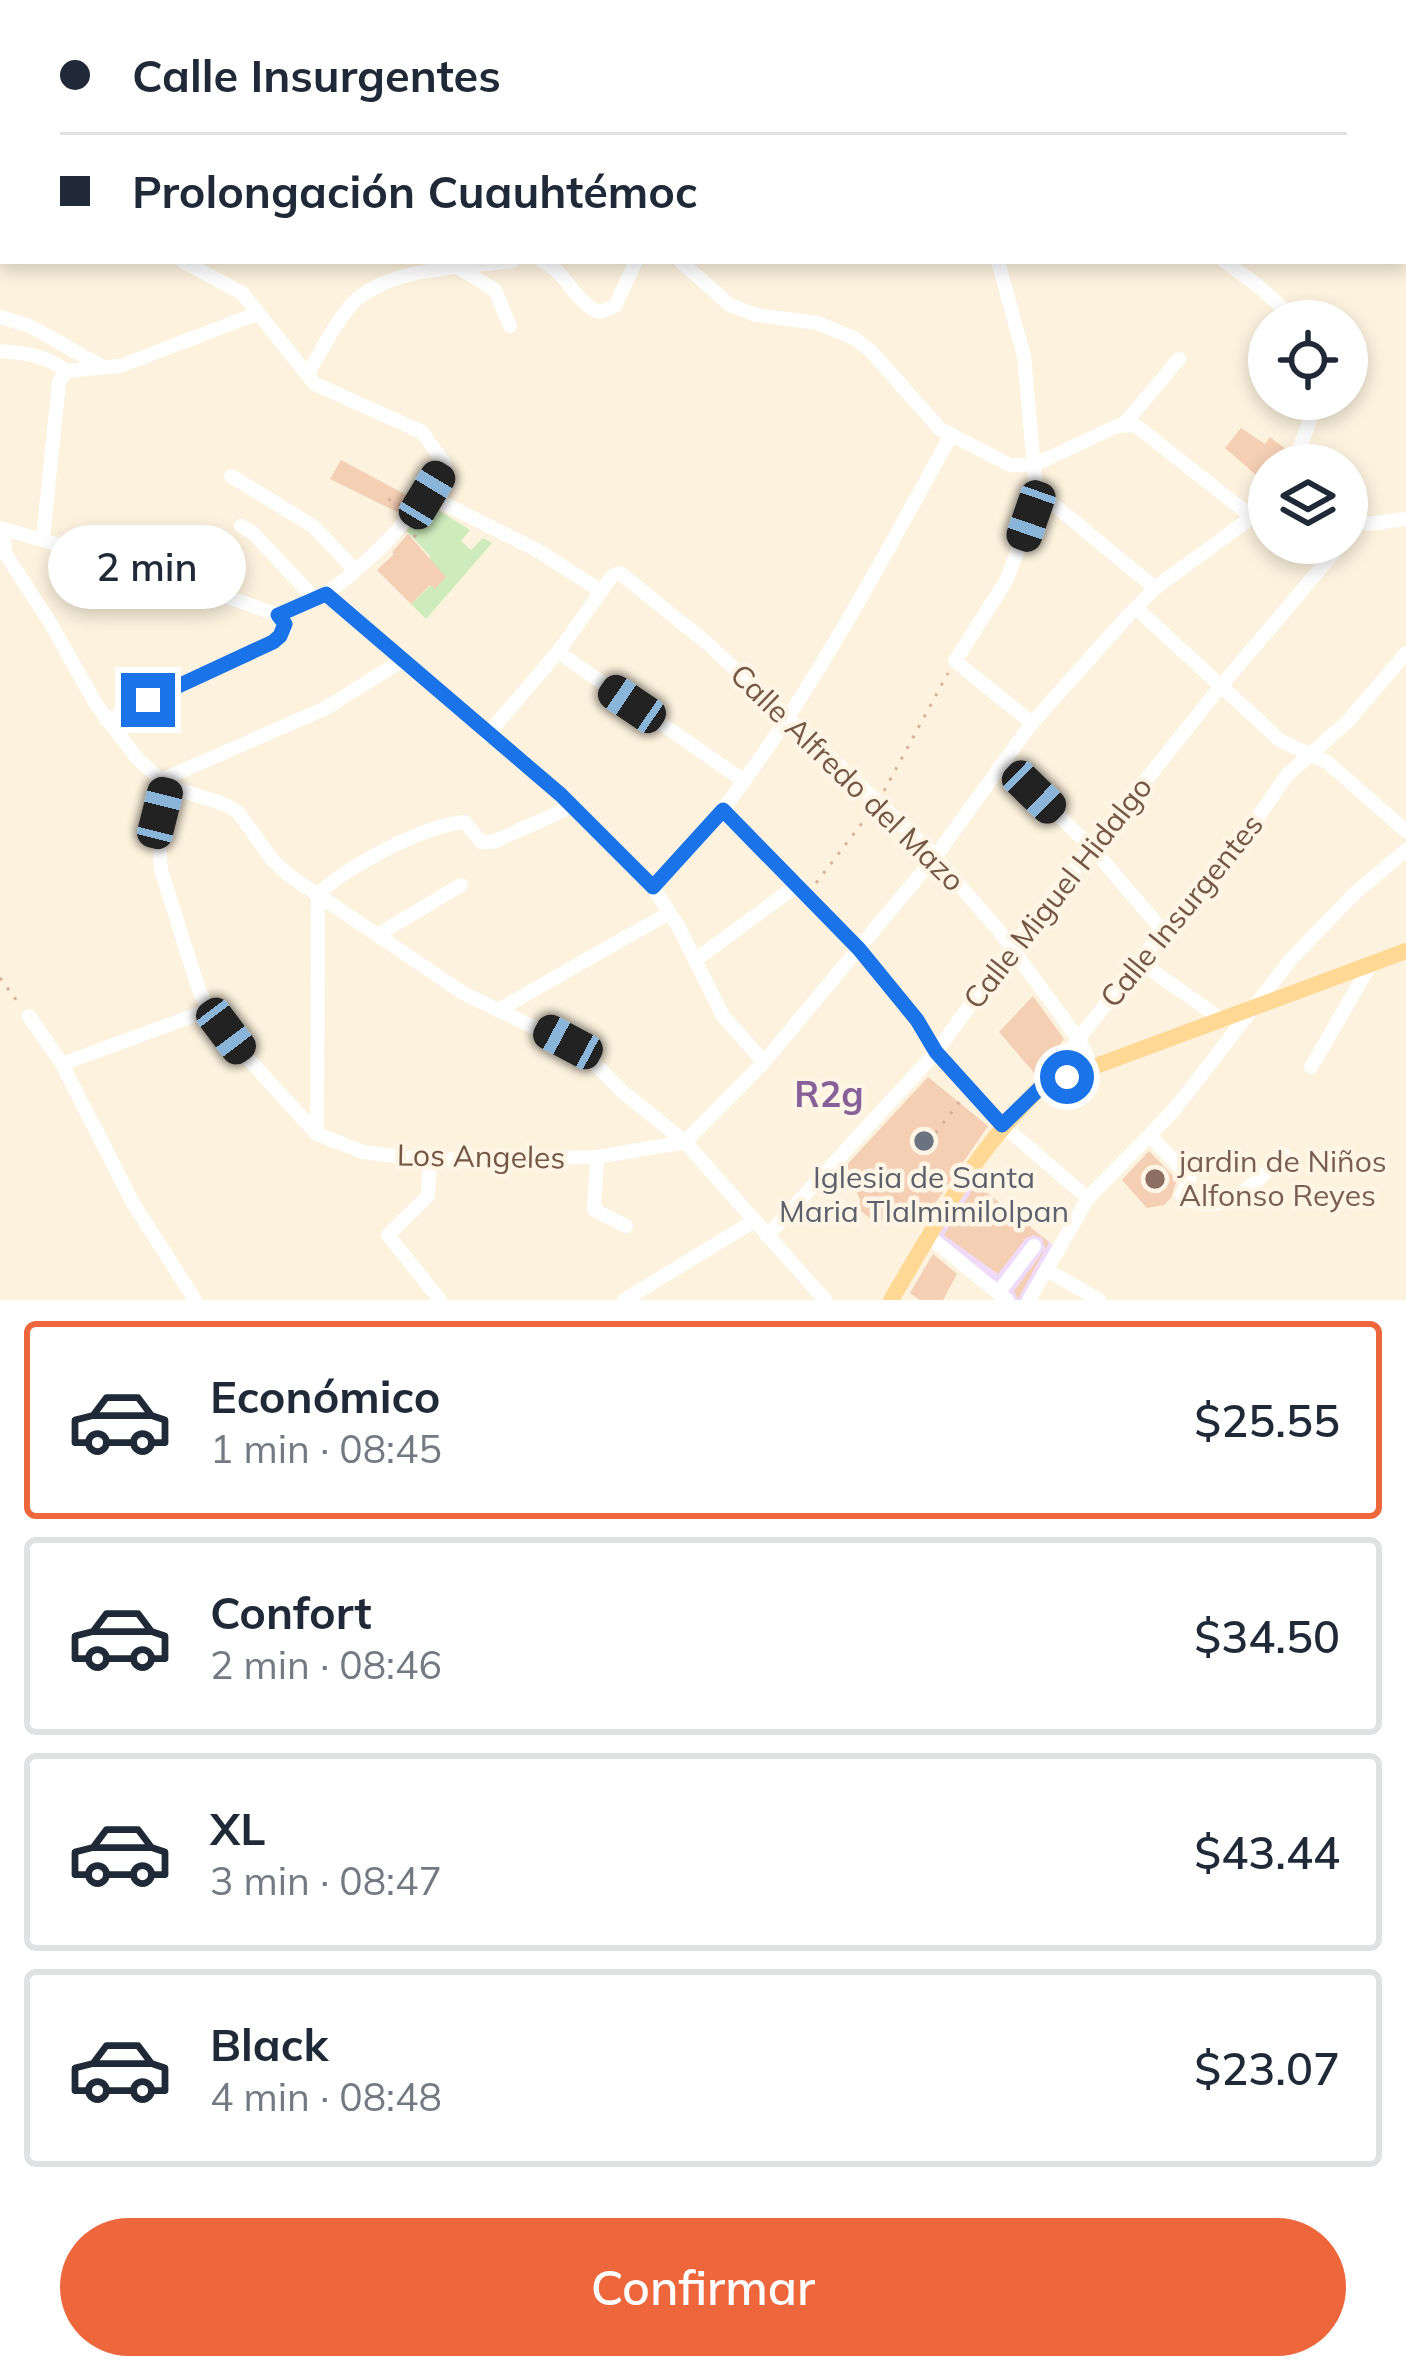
<!DOCTYPE html>
<html lang="es">
<meta charset="utf-8">
<style>
body{margin:0;font-family:Mulish,sans-serif;background:#f6f6f7;color:#1f2937;height:100vh;display:flex;flex-direction:column;font-size:45px;white-space:nowrap}
*{box-sizing:border-box;margin:0}
p{font-size:39px;color:#747a83}
.icon{flex:none;width:66px;height:66px;fill:none;stroke:currentColor;stroke-width:2;stroke-linecap:round;stroke-linejoin:round}
.map{position:relative;height:1300px;overflow:hidden}
.drawer{display:flex;flex-direction:column;background:#fff;flex:1}
.drawer>*{flex:none}
.hud{position:absolute;left:0px;top:0px;width:1407px;height:264px;box-shadow:0 6px 18px #0003;display:grid;align-content:center;height:264px;padding:0 60px;background:#fff}
.controls{position:absolute;left:1248px;top:300px;display:grid;gap:24px}
.controls a{display:grid;place-items:center;width:120px;height:120px;border-radius:50%;background:#fff;box-shadow:0 6px 18px #0003;font-size:60px}
.end{position:absolute;width:54px;height:54px;margin:-27px;border:15px solid #1a73e8;background:#fff;box-shadow:0 0 0 6px #fff}
.from{border-radius:50%}
.bubble{position:absolute;height:84px;border-radius:42px;background:#fff;box-shadow:0 6px 18px #0003;font-size:39px;font-weight:600;line-height:84px;text-align:center}
.car{position:absolute;width:36px;height:72px;margin:-36px -18px;border-radius:15px;box-shadow:0 0 9px 3px #0007;background:linear-gradient(#222 24%,#8ab4d8 0 40%,#222 0 76%,#8ab4d8 0 86%,#222 0)}
.hud b{display:flex;align-items:center;gap:42px;height:114px;font-size:45px}
.hud b+b{border-top:3px solid #e0e1e3}
.hud i{width:30px;height:30px;background:#1f2937}
ul{padding:21px 0 0;list-style:none}
li{display:flex;align-items:center;gap:36px;height:198px;margin:0 24px 18px;padding:0 36px;border:6px solid #e0e1e3;border-radius:12px}
li div{flex:1}
li b{display:block;font-size:45px}
li em{font-style:normal;font-weight:600}
li.on{border-color:#ee663c}
li>.icon{width:108px;height:108px;stroke-width:1.5}
.cta{display:flex;gap:24px;margin-top:auto;padding:24px 60px}
.cta a{flex:1;height:138px;border-radius:72px;background:#ee663c;color:#fff;font-size:48px;font-weight:600;line-height:138px;text-align:center}
.map>svg:first-child{display:block}
</style>
<div class="map">
<svg width="1406" height="1300" viewBox="0 0 1406 1300">
<rect width="100%" height="100%" fill="#fdf2de"/>
<!-- education -->
<polygon fill="#efdbf9" points="972,1181 1058,1249 1027,1300 1014,1300 936,1235"/>
<!-- green -->
<polygon fill="#ceebbc" points="427,507 435,508 470,530 461,541 471,550 483,538 492,543 426,619 411,604 431,585 430,556 405,529"/>
<!-- building -->
<g fill="#f4cfb4">
<polygon points="1241,428 1265,444 1270,437 1287,450 1277,465 1269,465 1264,482 1225,448"/>
<polygon points="341,460 410,497 397,512 330,479"/>
<polygon points="408,534 446,577 435,589 430,585 411,604 377,570 394,554 392,552"/>
<polygon points="1033,996 1064,1039 1036,1075 999,1032"/>
<polygon points="928,1077 988,1126 919,1227 892,1207 882,1221 874,1222 860,1210 860,1199 844,1168"/>
<polygon points="1149,1151 1177,1180 1171,1198 1164,1205 1147,1208 1122,1180"/>
<polygon points="976,1184 1049,1242 1018,1299 1014,1291 1045,1249 1042,1238 1034,1235 1026,1238 998,1274 944,1235"/>
<polygon points="933,1254 957,1274 943,1300 920,1300 910,1293"/>
</g>
<g fill="none" stroke-linecap="round" stroke-linejoin="round">
<!-- path -->
<g stroke="#d8b298" stroke-width="3" stroke-dasharray="3 9" stroke-linecap="butt">
<polyline points="1404,95 1406,95"/>
<polyline points="388,499 402,506"/>
<polyline points="414,537 436,513"/>
<polyline points="884,791 948,673"/>
<polyline points="816,883 869,814"/>
<polyline points="0,978 20,1005"/>
<polyline points="921,1152 961,1100"/>
</g>
<!-- minor -->
<g stroke="#fff" stroke-width="14">
<polyline points="649,0 653,3"/>
<polyline points="1404,177 1406,178"/>
<polyline points="0,190 3,192"/>
<polyline points="1404,242 1406,242"/>
<path d="M542,261C567,272 574,302 599,312L615,306L636,261"/>
<polyline points="680,261 730,305 756,315 817,323 854,338 870,350 940,429 1010,465 1034,465 1117,426 1135,425 1252,517"/>
<polyline points="998,261 1024,356 1036,490 1031,516 1006,581 955,661 1032,723"/>
<polyline points="1224,261 1257,285 1297,321"/>
<polyline points="461,269 495,290 510,326"/>
<polyline points="0,317 30,326 103,367"/>
<path d="M0,351C24,353 46,355 66,371"/>
<polyline points="66,371 120,366 256,314"/>
<path d="M307,375C321,352 334,324 352,304C389,266 464,268 513,261"/>
<polyline points="1124,424 1179,359"/>
<polyline points="1293,465 1318,399"/>
<polyline points="231,476 313,526 354,569"/>
<polyline points="1036,490 1155,588"/>
<polyline points="427,495 537,550 601,591"/>
<polyline points="1347,517 1369,524 1406,519"/>
<polyline points="241,526 252,532 313,597"/>
<path d="M0,528L169,576L278,615C294,607 317,601 330,591C375,557 418,513 445,464L422,432L315,384L242,293L182,261"/>
<polyline points="2,529 6,555 48,619 96,704 136,757 167,786 224,804 238,812 273,861 290,876 463,993 581,1050 623,1092 685,1142 825,1300"/>
<polyline points="43,538 59,382 66,371"/>
<polyline points="326,594 561,795 653,887 679,928 723,1016 764,1062"/>
<polyline points="1136,608 1281,741 1327,762 1406,831"/>
<polyline points="558,652 744,781"/>
<polyline points="106,720 273,642 285,630 278,615"/>
<polyline points="487,735 558,652 612,576 620,573 708,644 929,850 1000,932 1079,1040 1093,1068"/>
<polyline points="1005,763 1093,849 1163,931"/>
<polyline points="159,781 326,708 401,661"/>
<polyline points="167,786 158,826 161,870 199,990 209,1010 243,1053 317,1134 363,1152 430,1160 597,1157 685,1142 764,1062 935,857 1032,723 1125,619 1155,588 1252,517 1269,499"/>
<polyline points="723,810 858,949 917,1020 936,1052 1002,1125 1088,1198"/>
<path d="M653,887C677,860 704,834 726,805C813,691 881,562 950,437"/>
<polyline points="379,934 461,885"/>
<polyline points="695,960 799,884"/>
<polyline points="1140,962 1221,1019"/>
<polyline points="498,1010 669,913"/>
<polyline points="29,1016 62,1064 133,1203 195,1300"/>
<polyline points="62,1064 209,1010"/>
<polyline points="1311,1067 1371,964"/>
<polyline points="1042,1086 1163,931 1220,872 1287,775 1348,721 1406,653"/>
<path d="M317,1134L318,895C342,868 428,824 465,822L481,842H493L573,806"/>
<path d="M1151,1137L1190,1178L1182,1195C1220,1223 1256,1182 1284,1155"/>
<polyline points="597,1157 594,1210 626,1226"/>
<polyline points="430,1160 428,1196 388,1235 440,1300"/>
<polyline points="927,1235 1007,1300"/>
<polyline points="767,1236 936,1052 1011,949 1221,686 1342,543"/>
<polyline points="1047,1270 1099,1300"/>
<polyline points="998,1293 1034,1246"/>
<polyline points="624,1300 754,1221"/>
<polyline points="1029,1300 1088,1198 1174,1110 1292,958 1354,894 1406,850"/>
</g>
<!-- major -->
<path stroke="#ffd893" stroke-width="16" d="M891,1300C939,1219 973,1153 1042,1086L1406,951"/>
</g>
<g fill="none" stroke-linecap="round" stroke-linejoin="round">
<!-- route -->
<polyline stroke="#1a73e8" stroke-width="15" points="148,700 273,642 280,636 285,624 278,615 326,594 561,795 653,887 723,810 859,949 917,1020 936,1052 1002,1125 1042,1086 1067,1077"/>
</g>
<!-- markers -->
<circle fill="#6b7280" stroke="#fff5e5" stroke-width="4.5" cx="924" cy="1141" r="12"/>
<circle fill="#8d6e63" stroke="#fff5e5" stroke-width="4.5" cx="1155" cy="1179" r="12"/>
<g text-anchor="middle" stroke-width="9" stroke-linejoin="round" paint-order="stroke">
<!-- street labels -->
<g font-size="30" fill="#745745" stroke="#fff5e5">
<text transform="translate(847 778) rotate(44)" y="10">Calle Alfredo del Mazo</text>
<text transform="translate(1058 893) rotate(-52)" y="10">Calle Miguel Hidalgo</text>
<text transform="translate(1182 911) rotate(-51)" y="10">Calle Insurgentes</text>
<text transform="translate(481 1157) rotate(1)" y="10">Los Angeles</text>
</g>
<!-- education labels -->
<g font-size="30" fill="#785e54" stroke="#fff5e5" text-anchor="start">
<text x="1179" y="1172">jardin de Niños<tspan x="1179" dy="34">Alfonso Reyes</tspan></text>
</g>
<!-- worship labels -->
<g font-size="30" fill="#5b616d" stroke="#fff5e5">
<text x="924" y="1188">Iglesia de Santa<tspan x="924" dy="34">Maria Tlalmimilolpan</tspan></text>
</g>
<!-- quarter labels -->
<g font-size="36" font-weight="bold" fill="#866098" stroke="#fff5e5">
<text x="829" y="1107">R2g</text>
</g>
</g>
</svg>
<div class="controls">
<a><svg class="icon" aria-label="locate" viewBox="0 0 24 24"><circle cx="12" cy="12" r="6"/><path d="M12 2v4M12 18v4M2 12h4M18 12h4"/></svg></a>
<a><svg class="icon" aria-label="layers" viewBox="0 0 24 24"><path d="M12 4l9 5-9 5-9-5zM3 14l9 5 9-5"/></svg></a>
</div>
<i class="end from" style="left:1067px;top:1077px"></i>
<i class="end" style="left:148px;top:700px"></i>
<div class="bubble" style="left:48px;top:525px;width:198px">2 min</div>
<i class="car" style="left:427px;top:495px;rotate:31deg"></i>
<i class="car" style="left:1031px;top:516px;rotate:199deg"></i>
<i class="car" style="left:632px;top:704px;rotate:304deg"></i>
<i class="car" style="left:1034px;top:792px;rotate:134deg"></i>
<i class="car" style="left:160px;top:813px;rotate:14deg"></i>
<i class="car" style="left:226px;top:1031px;rotate:143deg"></i>
<i class="car" style="left:568px;top:1042px;rotate:298deg"></i>
<div class="hud">
<b><i class="from"></i>Calle Insurgentes</b>
<b><i></i>Prolongación Cuauhtémoc</b>
</div>
</div>
<section class="drawer">
<ul>
<li class="on"><svg class="icon" aria-label="car" viewBox="0 0 24 24"><path d="M5 17H2v-5l4-1 3-4h7l3 4 3 1v5h-3M9 17h6M6 11h13"/><circle cx="7" cy="17" r="2"/><circle cx="17" cy="17" r="2"/></svg><div><b>Económico</b><p>1 min · 08:45</p></div><em>$25.55</em></li>
<li><svg class="icon" aria-label="car" viewBox="0 0 24 24"><path d="M5 17H2v-5l4-1 3-4h7l3 4 3 1v5h-3M9 17h6M6 11h13"/><circle cx="7" cy="17" r="2"/><circle cx="17" cy="17" r="2"/></svg><div><b>Confort</b><p>2 min · 08:46</p></div><em>$34.50</em></li>
<li><svg class="icon" aria-label="car" viewBox="0 0 24 24"><path d="M5 17H2v-5l4-1 3-4h7l3 4 3 1v5h-3M9 17h6M6 11h13"/><circle cx="7" cy="17" r="2"/><circle cx="17" cy="17" r="2"/></svg><div><b>XL</b><p>3 min · 08:47</p></div><em>$43.44</em></li>
<li><svg class="icon" aria-label="car" viewBox="0 0 24 24"><path d="M5 17H2v-5l4-1 3-4h7l3 4 3 1v5h-3M9 17h6M6 11h13"/><circle cx="7" cy="17" r="2"/><circle cx="17" cy="17" r="2"/></svg><div><b>Black</b><p>4 min · 08:48</p></div><em>$23.07</em></li>
</ul>
<div class="cta"><a>Confirmar</a></div>
</section>
